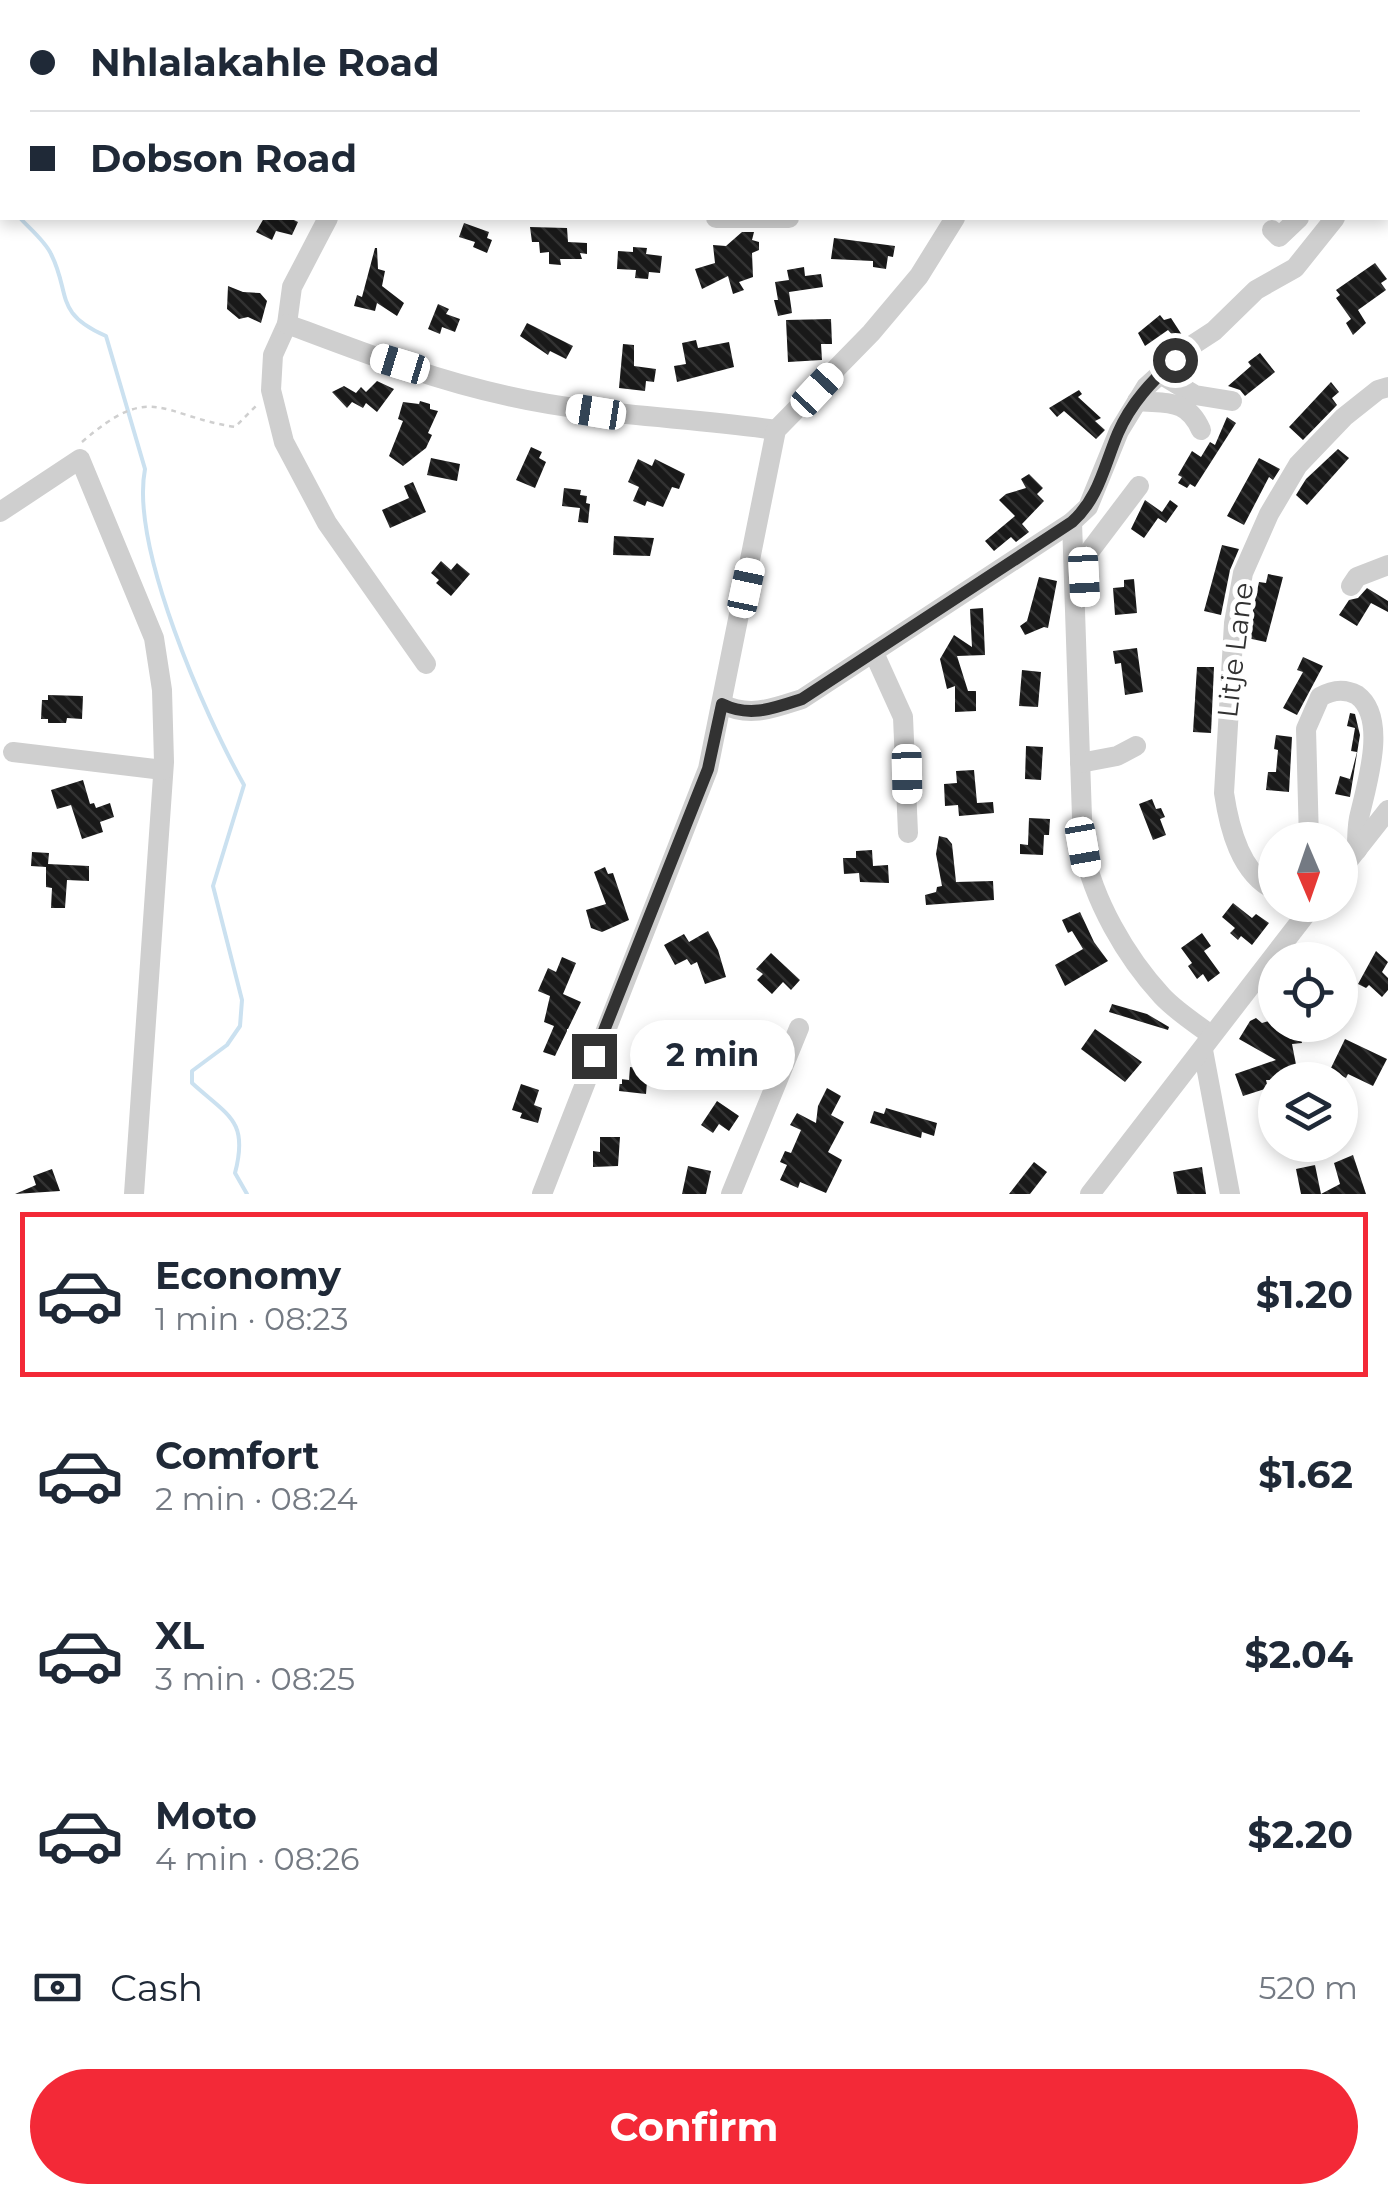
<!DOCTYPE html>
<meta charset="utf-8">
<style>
body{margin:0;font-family:Montserrat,sans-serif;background:#f2f2f3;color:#1f2937;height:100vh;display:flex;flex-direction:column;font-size:38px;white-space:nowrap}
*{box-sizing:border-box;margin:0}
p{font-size:32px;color:#747a83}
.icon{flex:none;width:55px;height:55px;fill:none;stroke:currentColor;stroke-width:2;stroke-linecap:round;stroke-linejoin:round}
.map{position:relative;height:1194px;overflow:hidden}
.drawer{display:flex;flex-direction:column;background:#fff;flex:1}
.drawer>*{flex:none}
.hud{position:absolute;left:0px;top:0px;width:1390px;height:220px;box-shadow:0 5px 15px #0003;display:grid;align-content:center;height:220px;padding:0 30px;background:#fff}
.needle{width:65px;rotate:178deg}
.fabs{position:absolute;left:1258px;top:822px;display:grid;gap:20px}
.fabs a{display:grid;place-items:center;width:100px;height:100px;border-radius:50%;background:#fff;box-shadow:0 5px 15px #0003;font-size:50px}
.end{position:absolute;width:45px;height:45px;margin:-22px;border:12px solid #323232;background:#fff;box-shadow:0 0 0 5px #fff}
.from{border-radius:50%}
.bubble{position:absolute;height:70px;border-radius:35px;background:#fff;box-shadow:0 5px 15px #0003;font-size:32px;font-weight:700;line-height:70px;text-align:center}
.car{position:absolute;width:30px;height:60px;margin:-30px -15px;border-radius:12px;box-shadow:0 0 8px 2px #0007;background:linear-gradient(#fff 24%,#345 0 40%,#fff 0 76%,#345 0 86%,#fff 0)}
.hud b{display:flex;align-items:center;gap:35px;height:95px;font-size:38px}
.hud b+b{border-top:2px solid #e0e1e3}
.hud i{width:25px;height:25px;background:#1f2937}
ul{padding:18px 0 0;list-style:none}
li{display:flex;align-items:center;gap:30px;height:165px;margin:0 20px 15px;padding:0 10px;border:5px solid transparent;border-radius:0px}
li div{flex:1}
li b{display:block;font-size:38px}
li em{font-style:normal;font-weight:700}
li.current{border-color:#f32937}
li>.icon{width:90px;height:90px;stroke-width:1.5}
.pay{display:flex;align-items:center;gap:25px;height:110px;padding:0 30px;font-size:38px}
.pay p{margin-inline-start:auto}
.button{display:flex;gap:20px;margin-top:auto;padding:20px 30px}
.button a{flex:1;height:115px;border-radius:60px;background:#f32937;color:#fff;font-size:40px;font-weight:700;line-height:115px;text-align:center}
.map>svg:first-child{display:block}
</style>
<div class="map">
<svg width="1388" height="1194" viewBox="0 0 1388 1194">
<defs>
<pattern id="building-back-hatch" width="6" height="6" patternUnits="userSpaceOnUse" patternTransform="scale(2.5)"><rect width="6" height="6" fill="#191919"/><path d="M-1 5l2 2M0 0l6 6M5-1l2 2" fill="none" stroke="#323232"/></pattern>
</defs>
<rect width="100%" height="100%" fill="#fff"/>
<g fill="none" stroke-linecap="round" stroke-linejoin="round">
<!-- stream -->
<g stroke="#cbe1f0" stroke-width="4">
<polyline points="0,156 2,160"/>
<path d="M20,218C30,229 45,241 51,254C71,293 53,313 106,336L145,469C130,547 205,715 244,785L213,886L242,1000L240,1026L227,1045L192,1071V1083C228,1116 249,1120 235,1173L247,1194"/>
</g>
</g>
<!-- building -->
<g fill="url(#building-back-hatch)">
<polygon points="264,218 296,218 294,220 298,222 292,235 276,231 272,240 256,232"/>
<polygon points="464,223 489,232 487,238 492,240 487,253 473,247 475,242 459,237"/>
<polygon points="530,227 567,228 568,242 587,243 587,254 580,253 582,259 560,259 561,265 549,264 549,252 540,253 539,242 532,242"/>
<polygon points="742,232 754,232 752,240 759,242 759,250 752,253 753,277 739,282 744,290 733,294 728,276 702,289 695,269 715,263 713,245 726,246"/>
<polygon points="834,238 895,246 893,257 888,256 886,269 873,267 873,261 831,259"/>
<polygon points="633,247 647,248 646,254 662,256 660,273 649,272 648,279 635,278 636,270 617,269 618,251 633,252"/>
<polygon points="375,248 377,248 378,269 385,271 382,286 404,303 397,316 377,303 375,311 354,306 357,295 362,297"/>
<polygon points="1375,263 1387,279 1381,283 1386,290 1358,310 1366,323 1353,335 1346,323 1351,319 1336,298 1340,295 1336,290"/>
<polygon points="804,267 805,276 821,274 823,287 789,292 792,313 778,316 774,300 778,300 775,282 789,280 787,270"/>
<polygon points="228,286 243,292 260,293 267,301 261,323 248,317 239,319 227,309"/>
<polygon points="438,304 449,309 446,314 460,319 455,332 442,327 440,334 428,329"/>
<polygon points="1160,315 1164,320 1171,318 1182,335 1177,340 1168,330 1145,346 1138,333"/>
<polygon points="831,319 832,344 821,344 822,360 788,362 786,320"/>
<polygon points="527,323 573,346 566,359 550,351 548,355 520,336"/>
<polygon points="696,340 698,348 729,342 734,367 677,382 674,366 686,364 682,343"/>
<polygon points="623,344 634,345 634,366 656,369 654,382 646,381 645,391 619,388"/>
<polygon points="1260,353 1275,372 1245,396 1240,390 1228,386 1251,366 1248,362"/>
<polygon points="377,381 394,389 377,412 366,403 363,408 352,402 347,408 332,392 344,386 356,393 361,387 366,392"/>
<polygon points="1331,382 1339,392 1332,398 1337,405 1303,440 1289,427"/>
<polygon points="1079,390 1082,394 1078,397 1101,418 1095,421 1105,430 1096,439 1064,411 1057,417 1049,408"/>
<polygon points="420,401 430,404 430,409 438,411 428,433 432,435 426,448 403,466 389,456 403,421 398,419 403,402 419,404"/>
<polygon points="1227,417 1236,423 1195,487 1190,484 1187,488 1178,483 1182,477 1178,475 1192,451 1201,457 1210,442 1215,445"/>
<polygon points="531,447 542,452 539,458 546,462 535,488 516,480"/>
<polygon points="1338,449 1349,458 1307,505 1296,495 1306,479"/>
<polygon points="431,458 460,464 457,481 427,475"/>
<polygon points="1259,458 1280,469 1273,480 1269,477 1244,525 1227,516"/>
<polygon points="638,459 652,466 655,459 685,474 679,489 672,487 663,507 647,501 645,506 633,501 639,487 628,482"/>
<polygon points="1029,474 1043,488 1037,494 1044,501 1022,524 1029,532 1016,542 1011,537 994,551 985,541 1015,516 999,500 1006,494 1026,488 1021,479"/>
<polygon points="413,482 426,512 390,528 382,510 409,498 404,486"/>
<polygon points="564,488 581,490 580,495 587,496 586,503 590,504 588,523 578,522 580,508 562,506"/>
<polygon points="1145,500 1162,512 1170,500 1178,506 1166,523 1158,518 1144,538 1131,529"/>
<polygon points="614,536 654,538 650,556 613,555"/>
<polygon points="1222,545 1239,549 1230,570 1221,615 1204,611"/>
<polygon points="441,561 451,570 457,563 470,574 451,596 436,583 439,580 431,573"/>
<polygon points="1268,574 1283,577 1266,642 1247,638 1259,582 1266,583"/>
<polygon points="1039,577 1057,581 1048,628 1044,627 1025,635 1020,626 1027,621"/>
<polygon points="1134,579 1137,613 1115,615 1113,588 1124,587 1124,580"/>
<polygon points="1367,588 1388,601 1388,612 1371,603 1357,626 1339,615 1349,600 1358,598"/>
<polygon points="983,608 985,655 957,656 968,691 976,691 976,711 955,712 955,686 947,689 940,659 954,635 972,647 970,609"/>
<polygon points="1137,648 1143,692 1125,695 1121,663 1115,664 1113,651"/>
<polygon points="1303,657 1323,666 1297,715 1283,708 1303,672 1297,670"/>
<polygon points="1197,667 1214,667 1211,733 1193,732"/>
<polygon points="1022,670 1041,672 1038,707 1019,706"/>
<polygon points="48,695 83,696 82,719 67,718 66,723 48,723 48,719 41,719 42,700 48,700"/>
<polygon points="1350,713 1355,714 1360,735 1350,797 1335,794 1340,776 1350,779 1357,752 1351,751 1355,728 1347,726"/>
<polygon points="1276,735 1292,737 1289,792 1266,790 1268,772 1276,772 1278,750 1274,749"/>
<polygon points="1026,746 1043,747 1041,780 1025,779"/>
<polygon points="974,770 977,803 993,802 994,813 959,816 958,805 945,806 944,784 957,783 956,771"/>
<polygon points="83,780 90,804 94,803 96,808 110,803 114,817 100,822 103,832 82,839 71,805 57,809 51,790"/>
<polygon points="1152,799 1156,809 1161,808 1165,817 1160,819 1166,835 1153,840 1139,804"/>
<polygon points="1029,818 1050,819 1049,835 1044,835 1043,855 1020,854 1020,844 1028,845"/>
<polygon points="939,836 947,838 952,844 956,882 993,881 994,900 926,905 925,895 936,892 937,887 942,886 936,854"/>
<polygon points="872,850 873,866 888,865 889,883 860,882 859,873 844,874 843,858 856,858 856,851"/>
<polygon points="32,852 49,853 48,864 89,866 89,881 67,880 65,908 51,908 52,888 46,887 46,867 31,866"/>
<polygon points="605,867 608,874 613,873 629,920 602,932 591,928 586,910 606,904 594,872"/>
<polygon points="1233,903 1252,918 1256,914 1269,923 1252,945 1241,936 1238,940 1230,933 1235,928 1222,917"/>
<polygon points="1080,912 1094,942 1108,961 1065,986 1055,965 1083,949 1072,931 1068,933 1062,920"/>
<polygon points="708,931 718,950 726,977 705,984 697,962 691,965 687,959 675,965 664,945 684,934 689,942"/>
<polygon points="1202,933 1211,946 1204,951 1220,973 1208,982 1203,974 1197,979 1188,966 1192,963 1181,948"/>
<polygon points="1376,951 1388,962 1382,972 1388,978 1388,990 1382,997 1369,985 1366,988 1358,984"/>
<polygon points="771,953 800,980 791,990 783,982 772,994 757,980 763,974 756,969"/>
<polygon points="562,957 576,963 563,994 581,1002 555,1056 543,1052 554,1026 544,1022 550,996 538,991 548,968 556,972"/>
<polygon points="1112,1004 1147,1014 1169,1027 1168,1030 1109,1012"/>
<polygon points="1256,1018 1262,1023 1275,1019 1275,1025 1298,1025 1302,1043 1292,1044 1299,1080 1266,1080 1268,1088 1243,1096 1235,1074 1276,1060 1239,1039 1250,1021"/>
<polygon points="1095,1029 1142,1062 1125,1082 1081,1049"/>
<polygon points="1345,1039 1387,1059 1373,1086 1348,1074 1346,1078 1330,1070"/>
<polygon points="630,1067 648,1069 646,1094 619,1091 620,1079 629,1080"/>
<polygon points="521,1084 539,1090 534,1105 542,1108 538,1123 520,1118 522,1113 512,1110"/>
<polygon points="827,1088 841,1096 831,1115 844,1122 828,1152 842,1160 826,1193 800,1182 798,1188 780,1180 787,1165 780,1162 785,1151 791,1153 801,1130 790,1125 797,1113 816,1123 818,1106"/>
<polygon points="717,1101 739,1116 729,1131 719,1124 713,1133 701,1125"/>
<polygon points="886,1108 937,1123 934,1136 922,1132 921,1138 870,1123 874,1111 884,1114"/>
<polygon points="600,1137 620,1137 618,1166 593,1167 593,1151 600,1152"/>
<polygon points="1353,1155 1366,1194 1301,1194 1296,1169 1315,1165 1321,1194 1340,1184 1334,1163"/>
<polygon points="1034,1162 1047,1172 1030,1194 1009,1194"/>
<polygon points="688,1166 711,1171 706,1194 682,1194"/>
<polygon points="1202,1167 1206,1194 1177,1194 1173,1172"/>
<polygon points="52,1169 60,1191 15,1194 36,1185 33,1176"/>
</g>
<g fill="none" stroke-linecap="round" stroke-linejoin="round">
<!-- path -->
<path stroke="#cfcfcf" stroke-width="2.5" stroke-dasharray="5 5" stroke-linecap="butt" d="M82,442C152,381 159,415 235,427L256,406"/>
<!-- minor -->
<g stroke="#cfcfcf" stroke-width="20">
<polyline points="751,0 766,0"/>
<polyline points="450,2 451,0"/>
<polyline points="1054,2 1055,0"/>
<polyline points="328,218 292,287 287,324 273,355 271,390 284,442 327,523 426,664"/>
<polyline points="716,218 789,218"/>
<polyline points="1272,230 1279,237 1299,218"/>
<path d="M287,324C359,351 433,380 508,396C596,416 687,417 776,430"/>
<polyline points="1160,374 1195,395 1232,401"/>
<path d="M1137,401C1167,404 1187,398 1201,430"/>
<polyline points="0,512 80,459 154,638 162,690 164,762 134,1194"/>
<path d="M1072,522L1083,847C1093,900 1126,957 1162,996C1176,1011 1195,1023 1211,1035"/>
<polyline points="1085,582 1086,556 1139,486"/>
<polyline points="1351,586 1357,577 1388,565"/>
<polyline points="874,653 903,717 908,833"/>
<path d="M722,704C750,718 774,708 802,699L1072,522L1088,507L1119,431L1146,387L1191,346L1214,331L1256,290L1295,268L1335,218"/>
<polyline points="13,752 163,770"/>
<polyline points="1080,763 1117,756 1136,746"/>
<path d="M1309,840L1306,729L1320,697C1332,690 1344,688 1357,695C1388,718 1367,783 1359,818C1357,828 1357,839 1357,850"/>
<polyline points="1340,871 1388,810"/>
<path d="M1275,890C1240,874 1229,827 1224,793L1234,623L1243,573L1269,514L1298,465L1344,417L1378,390L1388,387"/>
<polyline points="1203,1050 1230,1194"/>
<polyline points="542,1194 708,769 776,430 871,333 919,276 955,218"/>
<polyline points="731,1194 799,1028"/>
<polyline points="1090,1194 1313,905"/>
</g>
</g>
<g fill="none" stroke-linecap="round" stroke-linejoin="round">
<!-- route -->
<path stroke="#323232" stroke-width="12" d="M594,1056L708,769L722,704C750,718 774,708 802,699L1072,522C1099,498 1104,466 1118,433C1131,403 1152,381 1175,360"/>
</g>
<g text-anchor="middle" stroke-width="10" stroke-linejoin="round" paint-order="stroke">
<!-- street labels -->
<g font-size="28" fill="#323232" stroke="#fff">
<text transform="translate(1235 650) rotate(-83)" y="10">Litje Lane</text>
</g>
</g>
</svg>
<div class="fabs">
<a><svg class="needle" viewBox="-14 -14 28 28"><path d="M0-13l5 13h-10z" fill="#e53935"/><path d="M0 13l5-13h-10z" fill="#747a83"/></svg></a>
<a><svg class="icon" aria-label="locate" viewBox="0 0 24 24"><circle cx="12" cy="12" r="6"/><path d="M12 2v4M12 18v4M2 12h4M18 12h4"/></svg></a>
<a><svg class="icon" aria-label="layers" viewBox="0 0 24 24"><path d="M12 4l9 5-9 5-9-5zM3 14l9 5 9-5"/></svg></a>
</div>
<i class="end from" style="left:1175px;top:360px"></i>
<i class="end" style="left:594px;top:1056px"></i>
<div class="bubble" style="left:630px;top:1020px;width:165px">2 min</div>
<i class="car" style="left:400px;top:364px;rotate:287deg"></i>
<i class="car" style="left:817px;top:390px;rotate:43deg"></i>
<i class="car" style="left:596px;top:412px;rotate:279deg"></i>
<i class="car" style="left:1084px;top:577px;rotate:177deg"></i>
<i class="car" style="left:746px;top:588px;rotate:12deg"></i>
<i class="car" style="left:907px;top:774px;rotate:179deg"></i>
<i class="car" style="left:1083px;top:847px;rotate:170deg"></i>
<div class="hud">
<b><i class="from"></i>Nhlalakahle Road</b>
<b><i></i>Dobson Road</b>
</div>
</div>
<section class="drawer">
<ul>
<li class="current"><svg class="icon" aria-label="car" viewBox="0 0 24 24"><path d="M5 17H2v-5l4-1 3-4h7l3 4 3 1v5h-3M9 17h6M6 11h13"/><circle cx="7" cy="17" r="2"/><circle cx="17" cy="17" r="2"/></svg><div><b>Economy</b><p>1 min · 08:23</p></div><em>$1.20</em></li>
<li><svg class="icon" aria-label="car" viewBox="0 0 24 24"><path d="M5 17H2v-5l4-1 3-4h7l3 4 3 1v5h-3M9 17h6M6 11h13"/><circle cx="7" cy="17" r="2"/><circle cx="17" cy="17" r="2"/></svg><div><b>Comfort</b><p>2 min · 08:24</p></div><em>$1.62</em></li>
<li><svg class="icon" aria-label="car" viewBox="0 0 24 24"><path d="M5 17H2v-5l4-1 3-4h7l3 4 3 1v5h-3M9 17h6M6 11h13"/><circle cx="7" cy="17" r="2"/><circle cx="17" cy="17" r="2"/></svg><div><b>XL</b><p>3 min · 08:25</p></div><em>$2.04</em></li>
<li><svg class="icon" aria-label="car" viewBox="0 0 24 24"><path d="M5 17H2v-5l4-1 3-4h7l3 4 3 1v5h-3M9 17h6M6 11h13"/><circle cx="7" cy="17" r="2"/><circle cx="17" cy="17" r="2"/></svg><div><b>Moto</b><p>4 min · 08:26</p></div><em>$2.20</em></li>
</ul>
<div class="pay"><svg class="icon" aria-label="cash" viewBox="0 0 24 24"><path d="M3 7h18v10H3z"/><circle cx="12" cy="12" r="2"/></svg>Cash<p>520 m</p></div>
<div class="button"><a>Confirm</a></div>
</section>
